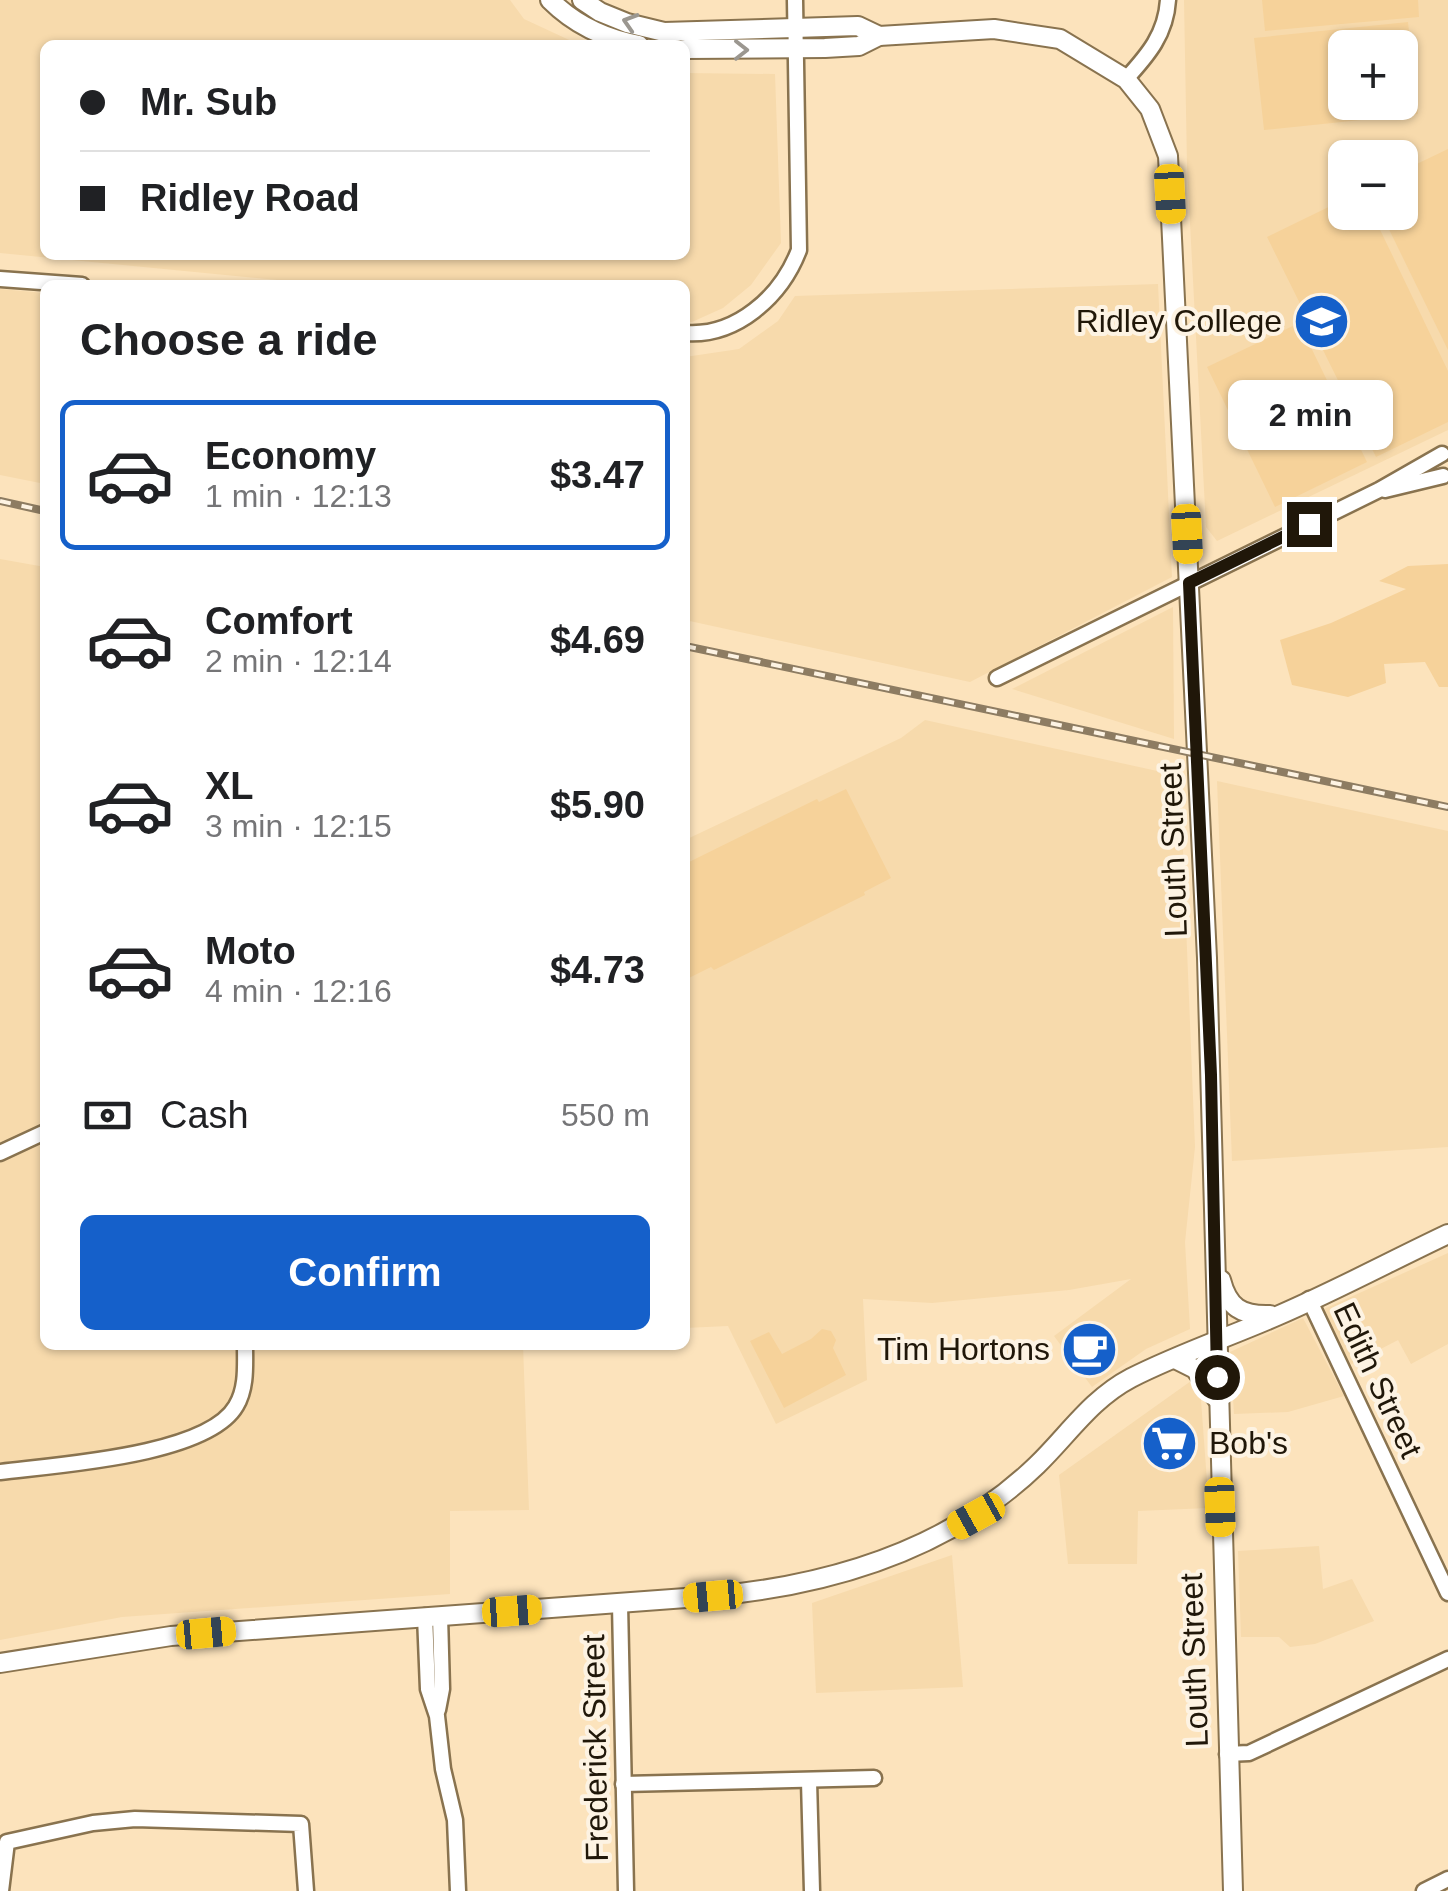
<!DOCTYPE html>
<meta charset="utf-8">
<style>
body{margin:0;font-family:Arial,sans-serif;background:#f2f2f2;color:#202124;height:100vh;display:flex;flex-direction:column;font-size:38px;white-space:nowrap}
*{box-sizing:border-box;margin:0}
p{font-size:32px;color:#757577}
.icon{flex:none;width:55px;height:55px;fill:none;stroke:currentColor;stroke-width:2;stroke-linecap:round;stroke-linejoin:round}
.map{position:relative;flex:1;overflow:hidden}
.drawer{position:absolute;left:40px;top:280px;width:650px;height:1070px;display:flex;flex-direction:column;background:#fff;border-radius:15px;box-shadow:0 2px 8px #0004}
.drawer>*{flex:none}
.guide{position:absolute;left:40px;top:40px;width:650px;height:220px;border-radius:15px;box-shadow:0 2px 8px #0004;display:grid;align-content:center;height:220px;padding:0 40px;background:#fff}
.controls{position:absolute;left:1328px;top:30px;display:grid;gap:20px}
.controls a{display:grid;place-items:center;width:90px;height:90px;border-radius:15px;background:#fff;box-shadow:0 2px 8px #0004;font-size:50px}
.end{position:absolute;width:45px;height:45px;margin:-22px;border:12px solid #201709;background:#fff;box-shadow:0 0 0 5px #fff}
.from{border-radius:50%}
.bubble{position:absolute;height:70px;border-radius:15px;background:#fff;box-shadow:0 2px 8px #0004;font-size:32px;font-weight:700;line-height:70px;text-align:center}
.car{position:absolute;width:30px;height:60px;margin:-30px -15px;border-radius:12px;box-shadow:0 0 8px 2px #0007;background:linear-gradient(#f5c518 24%,#345 0 40%,#f5c518 0 76%,#345 0 86%,#f5c518 0)}
.guide b{display:flex;align-items:center;gap:35px;height:95px;font-size:38px}
.guide b+b{border-top:2px solid #e0e0e0}
.guide i{width:25px;height:25px;background:#202124}
ul{padding:0;list-style:none}
li{display:flex;align-items:center;gap:30px;height:150px;margin:0 20px 15px;padding:0 20px;border:5px solid transparent;border-radius:15px}
li div{flex:1}
li b{display:block;font-size:38px}
li em{font-style:normal;font-weight:700}
li.active{border-color:#1560ca}
li>.icon{width:90px;height:90px;stroke-width:1.5}
h2{padding:0 40px;font-size:45px;line-height:120px}
.pay{display:flex;align-items:center;gap:25px;height:110px;padding:0 40px;font-size:38px}
.pay p{margin-inline-start:auto}
.action{display:flex;gap:20px;margin-top:auto;padding:20px 40px}
.action a{flex:1;height:115px;border-radius:15px;background:#1560ca;color:#fff;font-size:40px;font-weight:700;line-height:115px;text-align:center}
.map>svg:first-child{display:block}
</style>
<div class="map">
<svg width="1448" height="1891" viewBox="0 0 1448 1891">
<rect width="100%" height="100%" fill="#fce3bc"/>
<!-- built -->
<g fill="#f7daac" fill-rule="evenodd">
<polygon points="0,0 510,0 524,19 580,45 45,45 45,255 685,255 685,73 775,74 781,243 751,285 723,308 692,322 685,321 685,285 329,285 0,253"/>
<path d="M1184,0H1448V430L1217,541L1206,527L1187,166ZM1345,48H1400V102H1345ZM1345,158H1400V212H1345Z"/>
<polygon points="1158,284 1172,577 970,682 685,620 685,357 739,349 778,321 795,296"/>
<polygon points="0,289 45,293 45,484 0,475"/>
<polygon points="0,559 45,567 45,1345 523,1345 529,1510 450,1511 450,1594 122,1617 0,1640"/>
<polygon points="1173,607 1174,739 1012,689"/>
<polygon points="925,720 1180,776 1195,1147 1185,1242 1190,1329 1146,1349 1092,1387 1054,1336 1131,1279 1069,1290 932,1303 863,1299 867,1380 776,1424 728,1326 685,1328 685,840 901,738"/>
<polygon points="1217,781 1448,831 1448,1147 1232,1161"/>
<polygon points="1448,1253 1448,1344 1411,1364 1398,1340 1350,1365 1324,1309"/>
<polygon points="1303,1318 1344,1396 1288,1412 1234,1414 1230,1352"/>
<polygon points="1191,1381 1200,1387 1209,1508 1138,1511 1137,1564 1068,1564 1059,1475"/>
<polygon points="1319,1546 1323,1589 1352,1579 1374,1621 1315,1644 1290,1647 1279,1637 1241,1637 1238,1551"/>
<polygon points="952,1555 963,1687 816,1693 812,1603"/>
</g>
<!-- green -->
<g fill="#f6d29a" fill-rule="evenodd">
<polygon points="1262,0 1418,0 1419,17 1265,31"/>
<path d="M1408,22L1418,114L1264,130L1254,38ZM1345,48H1400V102H1345Z"/>
<polygon points="1448,149 1448,350 1381,213 1400,212 1400,172"/>
<polygon points="1345,199 1345,212 1372,213 1448,371 1448,422 1376,457 1267,237"/>
<polygon points="1299,323 1367,462 1275,507 1207,367"/>
<polygon points="1448,564 1448,687 1439,687 1425,662 1384,664 1386,683 1348,697 1292,685 1280,640 1331,623 1406,589 1379,581 1408,566"/>
<polygon points="846,789 891,878 864,892 865,895 714,970 711,967 685,980 685,864 817,799 819,802"/>
<polygon points="822,1329 831,1331 836,1340 833,1348 846,1375 784,1408 750,1341 769,1332 782,1354 811,1339"/>
</g>
<g fill="none" stroke-linecap="round" stroke-linejoin="round">
<defs>
<g id="minor">
<path d="M1126,79C1148,55 1166,34 1168,0"/>
<polyline points="0,279 82,285"/>
<path d="M685,333C736,337 781,297 799,250L795,0"/>
<polyline points="1385,490 1443,476"/>
<polyline points="997,678 1379,490 1442,454"/>
<polyline points="0,1153 45,1132"/>
<polyline points="1309,1299 1448,1593"/>
<path d="M0,1472C55,1465 207,1456 236,1406C247,1388 245,1365 245,1345"/>
<polyline points="620,1604 626,1891"/>
<polyline points="425,1616 428,1689 437,1716 443,1769 455,1820 458,1891"/>
<polyline points="438,1710 442,1689 440,1616"/>
<polyline points="1227,1754 1249,1753 1448,1659"/>
<polyline points="809,1781 812,1891"/>
<polyline points="623,1784 874,1778"/>
<polyline points="1,1891 7,1842 93,1823 135,1819 301,1824 306,1891"/>
<polyline points="1424,1891 1448,1879"/>
</g>
<g id="major">
<path d="M550,0C574,24 606,39 639,45"/>
<polyline points="582,0 600,12 627,23 664,32 858,26 879,36"/>
<polyline points="685,49 825,48 859,46 879,36 994,29 1060,39 1126,79 1150,109 1168,156 1207,958 1233,1891"/>
<path d="M1221,1280C1228,1307 1241,1316 1270,1315"/>
<polyline points="1175,1359 1195,1369 1217,1399"/>
<path d="M0,1663L171,1636L713,1596C832,1585 949,1550 1037,1465C1068,1435 1091,1399 1131,1378C1178,1354 1229,1337 1277,1316C1335,1291 1391,1261 1448,1234"/>
</g>
</defs>
<!-- minor casing -->
<use href="#minor" stroke="#89734f" stroke-width="19"/>
<!-- major casing -->
<use href="#major" stroke="#89734f" stroke-width="22"/>
<!-- minor -->
<use href="#minor" stroke="#fff" stroke-width="14"/>
<!-- major -->
<use href="#major" stroke="#fff" stroke-width="18"/>
<defs>
<g id="rail">
<polyline points="0,501 45,511"/>
<polyline points="685,646 1448,807"/>
</g>
</defs>
<!-- rail casing -->
<use href="#rail" stroke="#8d7c62" stroke-width="8"/>
<!-- rail -->
<use href="#rail" stroke="#fdf3e3" stroke-width="4" stroke-dasharray="11" stroke-linecap="butt"/>
</g>
<!-- one-way arrows -->
<defs><path id="oneway-chevron" d="M-2-3.5L2.5 0L-2 3.5" fill="none" stroke-width="1.6" stroke-linecap="round" stroke-linejoin="round" transform="scale(2.5)"/></defs>
<g stroke="#9b9790">
<use href="#oneway-chevron" transform="translate(630 22) rotate(-163)"/>
<use href="#oneway-chevron" transform="translate(741 50)"/>
</g>
<g fill="none" stroke-linecap="round" stroke-linejoin="round">
<!-- route -->
<polyline stroke="#201709" stroke-width="12" points="1217,1377 1211,1075 1189,583 1309,524"/>
</g>
<!-- icons -->
<defs>
<symbol id="school-disc" viewBox="-11 -11 22 22"><circle r="9.5" fill="#1560ca" stroke="#fdf3e3"/><path d="M0-5L7-2L0 1L-7-2ZM-4 1L0 2.5L4 1V4Q0 6-4 4Z" fill="#fff"/></symbol>
<symbol id="cafe-disc" viewBox="-11 -11 22 22"><circle r="9.5" fill="#1560ca" stroke="#fdf3e3"/><path d="M-5.5-4.5H6V0H3Q3 3.5 0 3.5H-2.5Q-5.5 3.5-5.5 0ZM3-3.2v2h1.7v-2ZM-6 4.5H4V6H-6Z" fill="#fff"/></symbol>
<symbol id="supermarket-disc" viewBox="-11 -11 22 22"><circle r="9.5" fill="#1560ca" stroke="#fdf3e3"/><path d="M-6-5.5h2.5l.6 2H6L4.5 2H-2.5L-4.4-4H-6ZM-1.5 3.2a1.3 1.3 0 1 0 .1 0ZM3 3.2a1.3 1.3 0 1 0 .1 0Z" fill="#fff"/></symbol>
</defs>
<g fill-rule="evenodd">
<use href="#school-disc" x="1290" y="290" width="63" height="63"/>
<use href="#cafe-disc" x="1058" y="1318" width="63" height="63"/>
<use href="#supermarket-disc" x="1138" y="1412" width="63" height="63"/>
</g>
<g text-anchor="middle" stroke-width="8" stroke-linejoin="round" paint-order="stroke">
<!-- poi labels -->
<g font-size="32" fill="#201709" stroke="#fdf3e3" text-anchor="end">
<text x="1282" y="332">Ridley College</text>
<text x="1050" y="1360">Tim Hortons</text>
<text x="1209" y="1454" text-anchor="start">Bob's</text>
</g>
<!-- street labels -->
<g font-size="32" fill="#201709" stroke="#fdf3e3">
<text transform="translate(1173 850) rotate(-92)" y="11">Louth Street</text>
<text transform="translate(1378 1380) rotate(65)" y="11">Edith Street</text>
<text transform="translate(1194 1660) rotate(-92)" y="11">Louth Street</text>
<text transform="translate(595 1748) rotate(-91)" y="11">Frederick Street</text>
</g>
</g>
</svg>
<div class="controls">
<a>+</a>
<a>−</a>
</div>
<i class="end from" style="left:1217px;top:1377px"></i>
<i class="end" style="left:1309px;top:524px"></i>
<div class="bubble" style="left:1228px;top:380px;width:165px">2 min</div>
<i class="car" style="left:1170px;top:194px;rotate:177deg"></i>
<i class="car" style="left:1187px;top:534px;rotate:177deg"></i>
<i class="car" style="left:1220px;top:1507px;rotate:178deg"></i>
<i class="car" style="left:976px;top:1516px;rotate:241deg"></i>
<i class="car" style="left:713px;top:1596px;rotate:265deg"></i>
<i class="car" style="left:512px;top:1611px;rotate:86deg"></i>
<i class="car" style="left:206px;top:1633px;rotate:85deg"></i>
<div class="guide">
<b><i class="from"></i>Mr. Sub</b>
<b><i></i>Ridley Road</b>
</div>
<section class="drawer">
<h2>Choose a ride</h2>
<ul>
<li class="active"><svg class="icon" aria-label="car" viewBox="0 0 24 24"><path d="M5 17H2v-5l4-1 3-4h7l3 4 3 1v5h-3M9 17h6M6 11h13"/><circle cx="7" cy="17" r="2"/><circle cx="17" cy="17" r="2"/></svg><div><b>Economy</b><p>1 min · 12:13</p></div><em>$3.47</em></li>
<li><svg class="icon" aria-label="car" viewBox="0 0 24 24"><path d="M5 17H2v-5l4-1 3-4h7l3 4 3 1v5h-3M9 17h6M6 11h13"/><circle cx="7" cy="17" r="2"/><circle cx="17" cy="17" r="2"/></svg><div><b>Comfort</b><p>2 min · 12:14</p></div><em>$4.69</em></li>
<li><svg class="icon" aria-label="car" viewBox="0 0 24 24"><path d="M5 17H2v-5l4-1 3-4h7l3 4 3 1v5h-3M9 17h6M6 11h13"/><circle cx="7" cy="17" r="2"/><circle cx="17" cy="17" r="2"/></svg><div><b>XL</b><p>3 min · 12:15</p></div><em>$5.90</em></li>
<li><svg class="icon" aria-label="car" viewBox="0 0 24 24"><path d="M5 17H2v-5l4-1 3-4h7l3 4 3 1v5h-3M9 17h6M6 11h13"/><circle cx="7" cy="17" r="2"/><circle cx="17" cy="17" r="2"/></svg><div><b>Moto</b><p>4 min · 12:16</p></div><em>$4.73</em></li>
</ul>
<div class="pay"><svg class="icon" aria-label="cash" viewBox="0 0 24 24"><path d="M3 7h18v10H3z"/><circle cx="12" cy="12" r="2"/></svg>Cash<p>550 m</p></div>
<div class="action"><a>Confirm</a></div>
</section>
</div>
